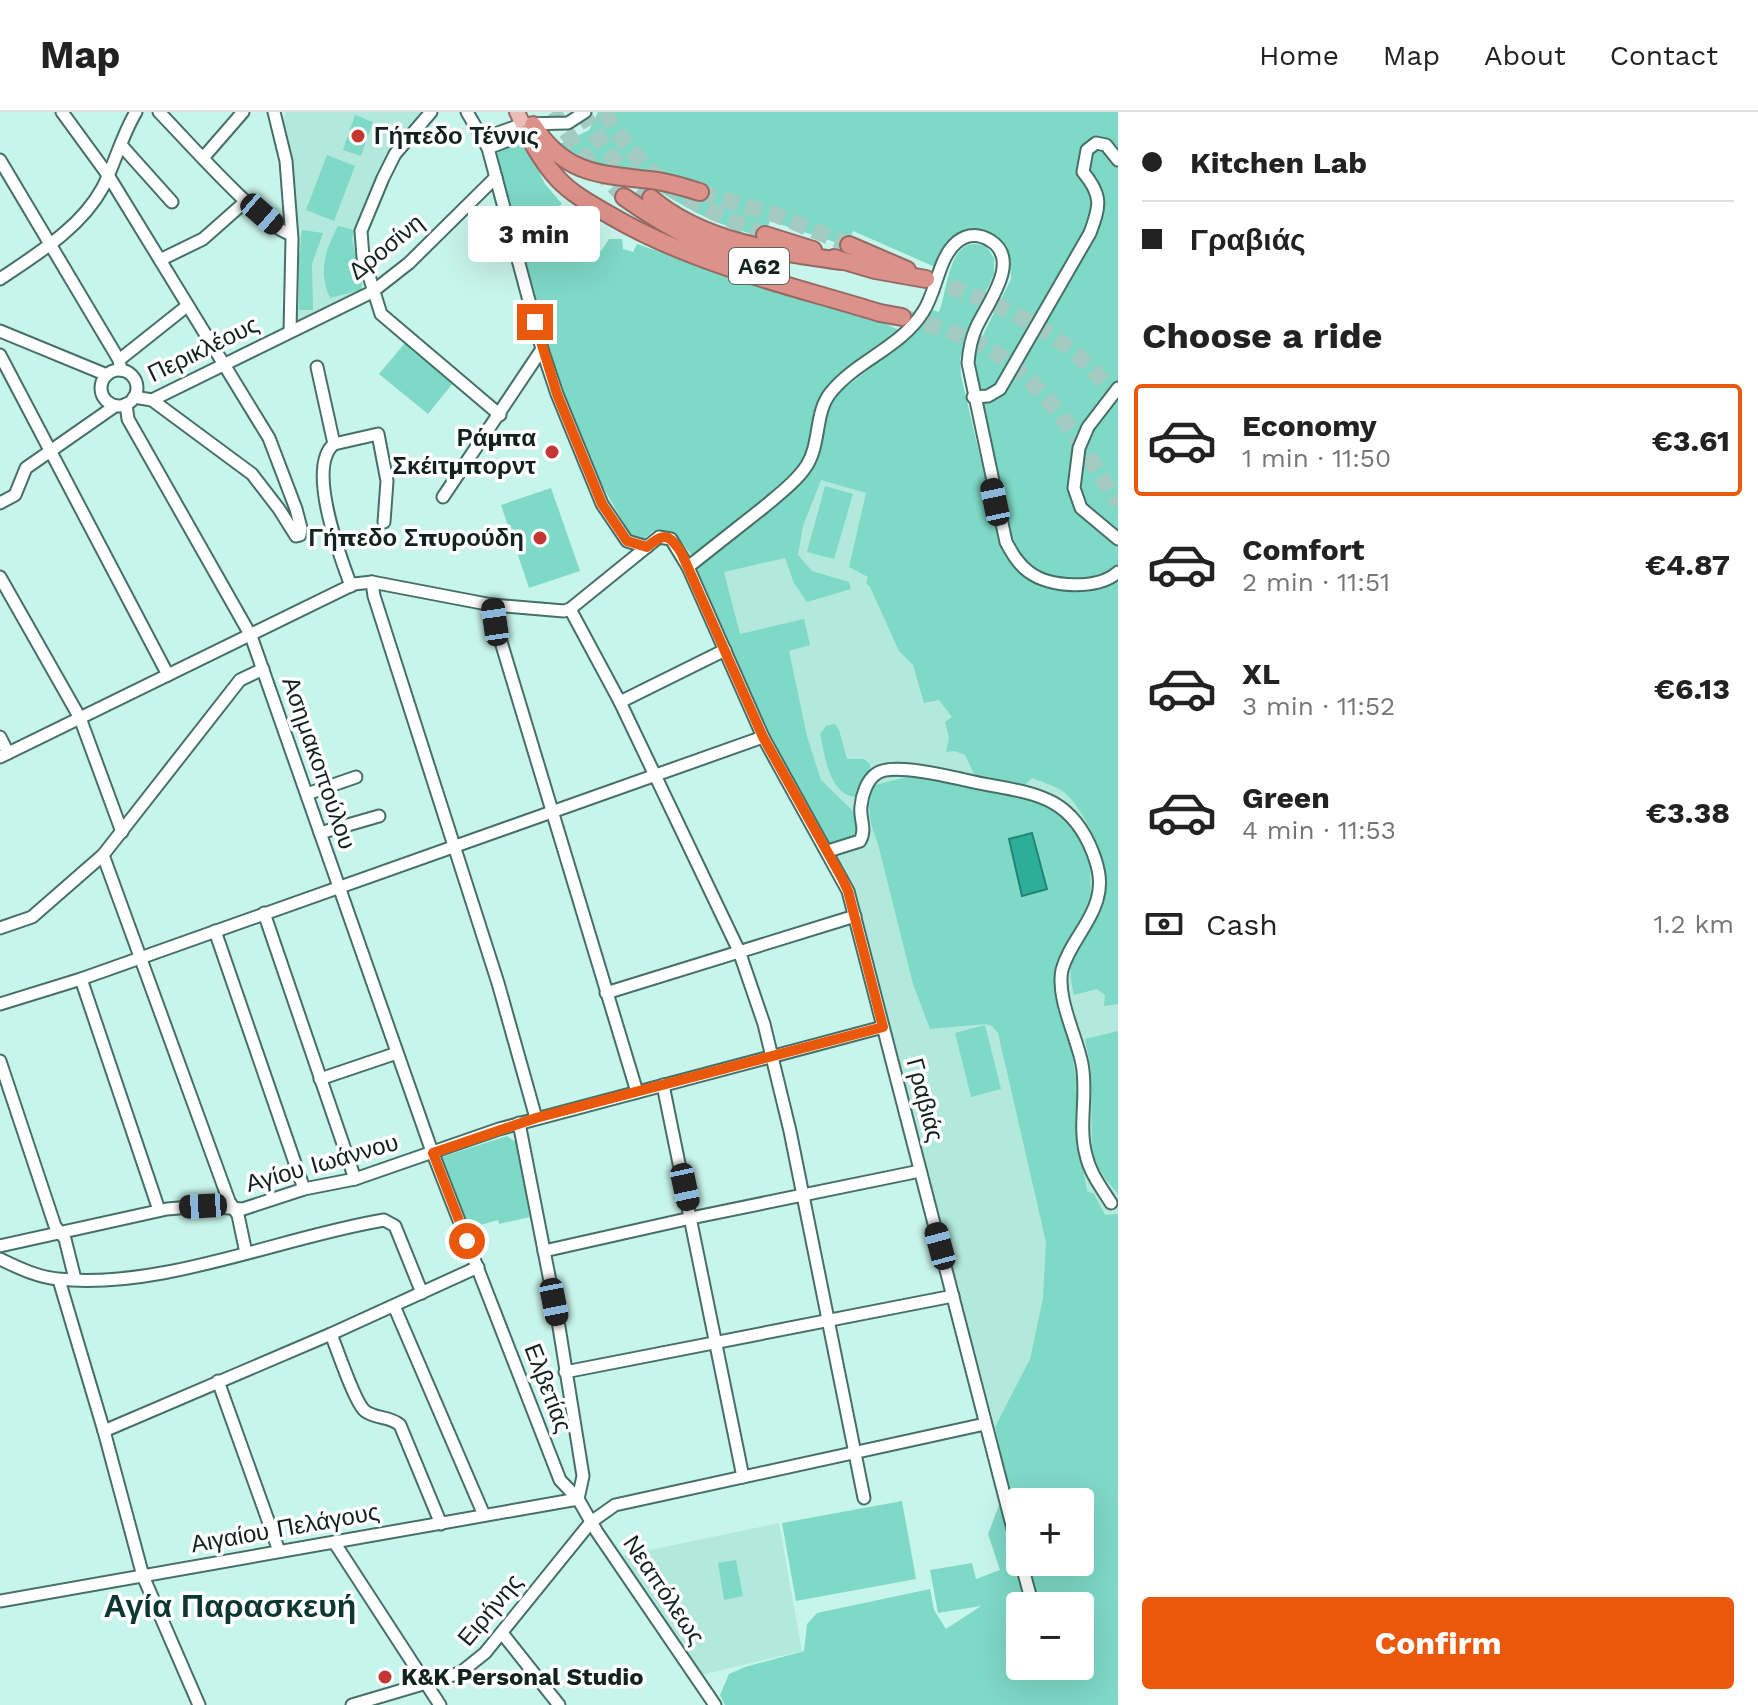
<!DOCTYPE html>
<meta charset="utf-8">
<style>
body{margin:0;font-family:"Work Sans",sans-serif;background:#f2f2f2;color:#222;height:100vh;display:flex;flex-direction:column;font-size:30px;white-space:nowrap}
*{box-sizing:border-box;margin:0}
p{font-size:26px;color:#767676}
.icon{flex:none;width:44px;height:44px;fill:none;stroke:currentColor;stroke-width:2;stroke-linecap:round;stroke-linejoin:round}
.map{position:relative;flex:1;overflow:hidden}
.drawer{display:flex;flex-direction:column;background:#fff;width:640px}
.drawer>*{flex:none}
.banner{display:grid;align-content:center;height:176px;padding:0 24px;background:#fff}
.tools{position:absolute;left:1006px;top:1376px;display:grid;gap:16px}
.tools a{display:grid;place-items:center;width:88px;height:88px;border-radius:8px;background:#fff;box-shadow:0 8px 32px #0002;font-size:40px}
.end{position:absolute;width:36px;height:36px;margin:-18px;border:10px solid #ea580c;background:#fff;box-shadow:0 0 0 4px #fff}
.from{border-radius:50%}
.bubble{position:absolute;height:56px;border-radius:8px;background:#fff;box-shadow:0 8px 32px #0002;font-size:26px;font-weight:700;line-height:56px;text-align:center}
.car{position:absolute;width:24px;height:48px;margin:-24px -12px;border-radius:10px;box-shadow:0 0 6px 2px #0007;background:linear-gradient(#222 24%,#8ab4d8 0 40%,#222 0 76%,#8ab4d8 0 86%,#222 0)}
.banner b{display:flex;align-items:center;gap:28px;height:76px;font-size:30px}
.banner b+b{border-top:2px solid #e0e0e0}
.banner i{width:20px;height:20px;background:#222}
ul{padding:0;list-style:none}
li{display:flex;align-items:center;gap:24px;height:112px;margin:0 16px 12px;padding:0 8px;border:4px solid transparent;border-radius:8px}
li div{flex:1}
li b{display:block;font-size:30px}
li em{font-style:normal;font-weight:700}
li.selected{border-color:#ea580c}
li>.icon{width:72px;height:72px;stroke-width:1.5}
h2{padding:0 24px;font-size:36px;line-height:96px}
.pay{display:flex;align-items:center;gap:20px;height:88px;padding:0 24px;font-size:30px}
.pay p{margin-inline-start:auto}
.primary-button{display:flex;gap:16px;margin-top:auto;padding:16px 24px}
.primary-button a{flex:1;height:92px;border-radius:8px;background:#ea580c;color:#fff;font-size:32px;font-weight:700;line-height:92px;text-align:center}
header{display:flex;align-items:center;gap:48px;box-sizing:border-box;height:112px;padding:0 40px;background:#fff;border-bottom:2px solid #e0e0e0}
header strong{font-size:38px}
nav{display:flex;gap:44px;margin-inline-start:auto;font-size:28px}
main{display:flex;flex:1;min-height:0}
.map>svg:first-child{display:block}
</style>
<header>
<strong>Map</strong>
<nav><a>Home</a><a>Map</a><a>About</a><a>Contact</a></nav>
</header>
<main>
<div class="map">
<svg width="1118" height="1593" viewBox="0 0 1118 1593">
<rect width="100%" height="100%" fill="#c8f5eb"/>
<!-- built -->
<g fill="#b3e9dc">
<polygon points="286,0 424,0 392,40 369,84 358,113 363,177 298,211 295,210 296,110 293,64 281,14"/>
<polygon points="856,358 1003,516 1118,772 1118,1370 1080,1390 1020,1390 1007,1372 1001,1338 853,776 694,459 803,366"/>
<polygon points="779,1411 802,1539 701,1563 621,1444"/>
</g>
<!-- green -->
<g fill="#7ed9c6" fill-rule="evenodd">
<path d="M598,0H1118V892L1104,894L1105,883L1097,877L1074,883C1062,837 1085,834 1098,799C1102,787 1106,775 1106,763C1104,741 1082,695 1065,681C1057,674 1042,670 1032,666L1024,674L974,662L965,643L955,639L946,640L949,626L945,610L952,605L939,588L924,591L913,553L899,539L870,475L866,471L868,465L849,455L866,381L821,368L803,414L798,443L812,459L849,470L851,477L807,490L794,471L785,446L724,460L740,522L804,507L810,533L789,539L807,624L821,668L857,703L861,712L857,725L831,735C774,649 735,553 693,459L802,366L828,297L837,282L917,220L933,198L939,200C948,179 948,118 987,135L994,146V162L965,224L960,247L961,264L999,425L1011,444L972,255L978,233L1011,167C1011,149 1004,142 991,129C956,128 949,119 935,155L853,119L847,134L770,109L764,125C726,117 692,100 659,79L668,76L701,81L703,70L686,67H602L554,35L589,18Z"/>
<polygon points="355,3 373,10 361,44 343,38"/>
<path d="M516,30H524L545,72L562,92L558,95L569,116L601,139L609,127H622L623,137L633,140L637,132L720,161L871,205L899,218C874,237 837,255 822,284C811,307 811,333 800,356L694,446L674,421L653,419L644,427L631,424L603,375L557,266L496,44L500,37Z"/>
<polygon points="327,43 355,54 334,109 306,98"/>
<path d="M338,114L354,118L352,127L362,173L361,178L330,186C318,160 325,138 338,114Z"/>
<polygon points="302,118 323,121 312,152 313,198 299,198 299,145"/>
<polygon points="405,231 453,271 428,302 379,262"/>
<polygon points="825,374 853,382 834,447 807,440"/>
<polygon points="551,376 580,459 529,476 501,393"/>
<path d="M835,612L839,618L847,647H864L870,652V661L860,685C829,687 825,643 820,622L826,614Z"/>
<path d="M919,662L1049,692L1072,711L1090,745L1091,790L1056,855L1078,976L1080,1038L1087,1079L1094,1082L1105,1103L1118,1102V1593H725L720,1583L729,1562L745,1555L804,1539L807,1512L817,1501L930,1477L934,1498L946,1517L981,1494L938,1501L930,1458L972,1451L976,1467L1000,1458L988,1422L1007,1372L995,1315L1030,1247L1043,1186L1046,1130L998,921L992,914L986,912L930,917L913,872L878,732C870,712 866,696 872,674ZM1020,1390H1080V1450H1020ZM1020,1494H1080V1554H1020Z"/>
<polygon points="985,913 1001,977 971,985 955,921"/>
<polygon points="1118,919 1118,1082 1104,1065 1092,1042 1091,958 1085,927"/>
<polygon points="507,1024 516,1030 530,1105 499,1112 498,1108 470,1116 442,1045"/>
<polygon points="902,1389 916,1467 796,1489 782,1411"/>
<polygon points="736,1448 743,1484 724,1488 718,1451"/>
</g>
<!-- water -->
<polygon fill="#2cae99" stroke="#248474" stroke-width="2" points="1032,721 1047,777 1022,784 1009,727"/>
<g fill="none" stroke-linecap="round" stroke-linejoin="round">
<!-- highway-tunnel -->
<g stroke="#a4cbc2" stroke-width="16" stroke-dasharray="16 8" stroke-linecap="butt">
<polyline points="553,0 577,36 624,85"/>
<polyline points="582,0 607,40 651,86"/>
<path d="M604,0C652,75 686,89 765,123"/>
<polyline points="700,80 774,102 849,133"/>
<path d="M926,167C1001,191 1072,222 1118,289"/>
<path d="M902,205C933,214 966,222 994,240C1051,277 1084,336 1118,392"/>
</g>
<defs>
<g id="minor">
<polyline points="62,0 108,63 269,326 296,397 301,416 300,423 296,424 279,397 252,362 152,288"/>
<path d="M159,0C182,23 265,118 291,122"/>
<polyline points="274,0 286,49 292,127 290,219"/>
<polyline points="431,0 395,42 383,66 361,119 363,145 381,202 500,303"/>
<polyline points="467,0 488,36 542,237 557,282 602,392 627,429 647,435"/>
<polyline points="484,26 523,12 568,11 585,0"/>
<polyline points="121,33 172,90"/>
<polyline points="488,36 527,21 530,17"/>
<polyline points="203,46 243,0"/>
<polyline points="0,48 119,248 121,258"/>
<polyline points="160,148 203,127 246,89"/>
<path d="M0,167C37,142 81,116 103,75C115,51 122,23 136,0"/>
<polyline points="0,219 107,263"/>
<polyline points="0,243 168,563"/>
<polyline points="119,248 187,194"/>
<polyline points="317,255 334,332 378,322 387,369 384,410"/>
<circle cx="119" cy="276" r="18"/>
<polyline points="1118,276 1088,315 1079,336 1074,376 1081,396 1118,427"/>
<polyline points="134,285 152,288 372,180 409,151 496,65"/>
<path d="M973,285L988,284L1000,277L1090,121C1100,94 1103,84 1083,60L1087,38L1096,31L1106,33L1118,48"/>
<polyline points="126,292 128,307 251,524 430,1034 560,1368 578,1387 597,1420 715,1593"/>
<path d="M334,332C306,355 340,444 351,474"/>
<polyline points="443,385 542,237"/>
<polyline points="0,391 15,383 26,356 115,294"/>
<path d="M688,455C713,435 739,415 764,395C778,383 797,369 807,353C821,331 814,299 832,279C858,248 901,235 923,200C937,179 938,146 957,130C968,121 980,122 991,129C1022,149 986,193 976,216C971,227 969,238 968,251L1006,430C1012,441 1018,452 1029,460C1050,476 1098,478 1118,460"/>
<polyline points="0,465 80,606 122,720"/>
<polyline points="372,470 374,484 498,871 536,1006"/>
<polyline points="492,493 495,510 637,980"/>
<polyline points="570,497 620,590 739,839 764,912 790,1019 864,1386"/>
<polyline points="620,590 725,538"/>
<polyline points="0,625 8,641"/>
<polyline points="0,645 354,472 372,470 492,493 564,499 570,497 659,425 671,427 688,455 763,625 848,779 1020,1444"/>
<polyline points="307,682 356,665"/>
<polyline points="320,721 379,704"/>
<path d="M828,739L860,729C867,716 859,707 861,694C862,683 867,668 876,662C891,650 946,664 965,668C1024,682 1068,676 1093,741C1099,757 1102,771 1097,788C1090,813 1069,832 1062,858C1056,886 1077,925 1082,952C1088,982 1078,1013 1086,1043C1090,1061 1101,1075 1111,1091"/>
<polyline points="103,743 229,1089 238,1103 246,1141"/>
<polyline points="264,801 355,1067"/>
<polyline points="0,816 32,805 103,743 240,568 263,557"/>
<polyline points="215,819 304,1077"/>
<polyline points="81,867 159,1098"/>
<polyline points="606,881 855,804"/>
<polyline points="0,892 81,867 763,625"/>
<polyline points="0,949 55,1114 65,1127 75,1167"/>
<polyline points="320,967 397,941"/>
<polyline points="663,973 743,1365"/>
<polyline points="519,1011 559,1215 583,1364 578,1387"/>
<polyline points="0,1134 167,1097 203,1094 243,1097 304,1077 355,1067 499,1017 883,915"/>
<polyline points="544,1139 691,1106 920,1059"/>
<path d="M0,1147C19,1156 37,1165 58,1167C162,1178 281,1125 384,1108L395,1114L422,1181"/>
<polyline points="59,1168 104,1319 143,1464 199,1593"/>
<polyline points="394,1194 484,1403"/>
<path d="M331,1222C337,1237 355,1291 365,1299C375,1307 390,1304 400,1313L441,1412"/>
<polyline points="565,1260 953,1184"/>
<polyline points="218,1269 279,1439"/>
<polyline points="104,1319 331,1222 478,1155"/>
<polyline points="334,1430 440,1593"/>
<polyline points="1021,1450 1033,1494"/>
<polyline points="0,1489 578,1387"/>
<polyline points="502,1521 559,1593"/>
<polyline points="352,1593 460,1561 485,1541 591,1410 615,1393 985,1312"/>
</g>
<polyline id="major" points="517,0 527,21"/>
<g id="highway">
<path d="M533,13C566,65 603,62 657,69C672,71 686,76 700,80"/>
<path d="M527,21C536,37 545,53 558,67C573,83 594,94 613,105C696,153 789,173 880,201L902,205"/>
<path d="M624,85C677,123 719,140 780,161"/>
<path d="M651,86C702,130 777,140 841,149"/>
<polyline points="765,123 813,138"/>
<polyline points="849,133 907,158"/>
<polyline points="834,146 875,158 926,167"/>
</g>
</defs>
<!-- minor casing -->
<use href="#minor" stroke="#467067" stroke-width="15"/>
<!-- major casing -->
<use href="#major" stroke="#956a65" stroke-width="18"/>
<!-- highway casing -->
<use href="#highway" stroke="#956a65" stroke-width="20"/>
<!-- minor -->
<use href="#minor" stroke="#fff" stroke-width="11"/>
<!-- major -->
<use href="#major" stroke="#eabdb9" stroke-width="14"/>
<!-- highway -->
<use href="#highway" stroke="#dc918a" stroke-width="16"/>
</g>
<g fill="none" stroke-linecap="round" stroke-linejoin="round">
<!-- route -->
<path stroke="#ea580c" stroke-width="10" d="M467,1129L433,1041L536,1006L883,915L848,779L842,766L763,625L681,440C668,421 664,421 647,435L627,429L602,392L557,282L535,210"/>
</g>
<!-- markers -->
<g fill="#c43534" stroke="#fff" stroke-width="3">
<circle cx="358" cy="24" r="8"/>
<circle cx="552" cy="340" r="8"/>
<circle cx="540" cy="426" r="8"/>
<circle cx="385" cy="1565" r="8"/>
</g>
<g text-anchor="middle" stroke-width="7" stroke-linejoin="round" paint-order="stroke">
<!-- shield labels -->
<rect fill="#fff" stroke="#596562" stroke-width="2" x="729" y="136" width="60" height="36" rx="6"/>
<g font-size="22" font-weight="bold" fill="#12231f">
<text x="759" y="162">Α62</text>
</g>
<!-- poi labels -->
<g font-size="24" font-weight="bold" fill="#12231f" stroke="#fff" text-anchor="start">
<text x="374" y="32">Γήπεδο Τέννις</text>
<text x="536" y="334" text-anchor="end">Ράμπα<tspan x="536" dy="28">Σκέιτμπορντ</tspan></text>
<text x="524" y="434" text-anchor="end">Γήπεδο Σπυρούδη</text>
<text x="401" y="1573">K&amp;K Personal Studio</text>
</g>
<!-- street labels -->
<g font-size="24" fill="#12231f" stroke="#fff">
<text transform="translate(386 135) rotate(-39)" y="8">Δροσίνη</text>
<text transform="translate(203 237) rotate(-26)" y="8">Περικλέους</text>
<text transform="translate(319 651) rotate(71)" y="8">Ασημακοπούλου</text>
<text transform="translate(925 988) rotate(75)" y="8">Γραβιάς</text>
<text transform="translate(322 1051) rotate(-16)" y="8">Αγίου Ιωάννου</text>
<text transform="translate(548 1276) rotate(69)" y="8">Ελβετίας</text>
<text transform="translate(285 1416) rotate(-10)" y="8">Αιγαίου Πελάγους</text>
<text transform="translate(664 1478) rotate(56)" y="8">Νεαπόλεως</text>
<text transform="translate(490 1498) rotate(-50)" y="8">Ειρήνης</text>
</g>
<!-- district labels -->
<g font-size="32" font-weight="bold" fill="#0c3830" stroke="#fff">
<text x="230" y="1505">Αγία Παρασκευή</text>
</g>
</g>
</svg>
<div class="tools">
<a>+</a>
<a>−</a>
</div>
<i class="end from" style="left:467px;top:1129px"></i>
<i class="end" style="left:535px;top:210px"></i>
<div class="bubble" style="left:468px;top:94px;width:132px">3 min</div>
<i class="car" style="left:262px;top:102px;rotate:131deg"></i>
<i class="car" style="left:995px;top:390px;rotate:348deg"></i>
<i class="car" style="left:495px;top:510px;rotate:352deg"></i>
<i class="car" style="left:685px;top:1075px;rotate:168deg"></i>
<i class="car" style="left:203px;top:1094px;rotate:267deg"></i>
<i class="car" style="left:940px;top:1134px;rotate:345deg"></i>
<i class="car" style="left:554px;top:1190px;rotate:169deg"></i>
</div>
<section class="drawer">
<div class="banner">
<b><i class="from"></i>Kitchen Lab</b>
<b><i></i>Γραβιάς</b>
</div>
<h2>Choose a ride</h2>
<ul>
<li class="selected"><svg class="icon" aria-label="car" viewBox="0 0 24 24"><path d="M5 17H2v-5l4-1 3-4h7l3 4 3 1v5h-3M9 17h6M6 11h13"/><circle cx="7" cy="17" r="2"/><circle cx="17" cy="17" r="2"/></svg><div><b>Economy</b><p>1 min · 11:50</p></div><em>€3.61</em></li>
<li><svg class="icon" aria-label="car" viewBox="0 0 24 24"><path d="M5 17H2v-5l4-1 3-4h7l3 4 3 1v5h-3M9 17h6M6 11h13"/><circle cx="7" cy="17" r="2"/><circle cx="17" cy="17" r="2"/></svg><div><b>Comfort</b><p>2 min · 11:51</p></div><em>€4.87</em></li>
<li><svg class="icon" aria-label="car" viewBox="0 0 24 24"><path d="M5 17H2v-5l4-1 3-4h7l3 4 3 1v5h-3M9 17h6M6 11h13"/><circle cx="7" cy="17" r="2"/><circle cx="17" cy="17" r="2"/></svg><div><b>XL</b><p>3 min · 11:52</p></div><em>€6.13</em></li>
<li><svg class="icon" aria-label="car" viewBox="0 0 24 24"><path d="M5 17H2v-5l4-1 3-4h7l3 4 3 1v5h-3M9 17h6M6 11h13"/><circle cx="7" cy="17" r="2"/><circle cx="17" cy="17" r="2"/></svg><div><b>Green</b><p>4 min · 11:53</p></div><em>€3.38</em></li>
</ul>
<div class="pay"><svg class="icon" aria-label="cash" viewBox="0 0 24 24"><path d="M3 7h18v10H3z"/><circle cx="12" cy="12" r="2"/></svg>Cash<p>1.2 km</p></div>
<div class="primary-button"><a>Confirm</a></div>
</section>
</main>
